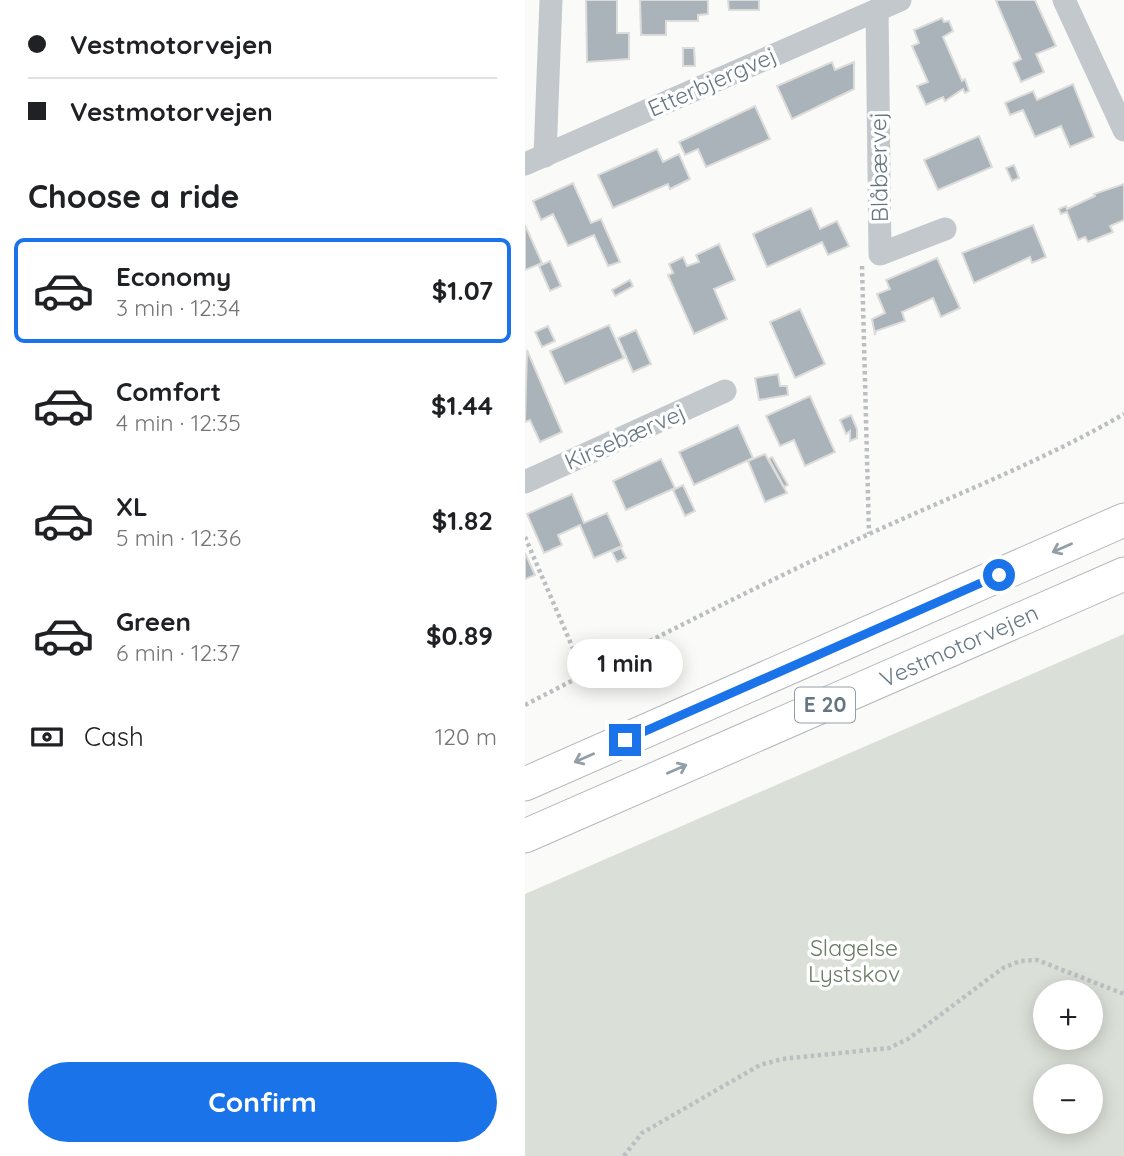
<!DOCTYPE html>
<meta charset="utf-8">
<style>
body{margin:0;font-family:Quicksand,sans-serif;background:#f6f6f6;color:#202124;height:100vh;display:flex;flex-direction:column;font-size:26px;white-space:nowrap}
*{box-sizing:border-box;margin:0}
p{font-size:23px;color:#757577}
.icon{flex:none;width:38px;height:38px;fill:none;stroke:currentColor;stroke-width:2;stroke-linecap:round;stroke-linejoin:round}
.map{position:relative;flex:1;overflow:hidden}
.sheet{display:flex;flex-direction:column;background:#fff;width:525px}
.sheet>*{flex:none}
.hud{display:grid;align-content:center;height:154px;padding:0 28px;background:#fff}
.controls{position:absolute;left:508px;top:980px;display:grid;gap:14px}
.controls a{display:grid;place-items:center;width:70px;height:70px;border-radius:50%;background:#fff;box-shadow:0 4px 18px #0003;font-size:35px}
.end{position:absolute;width:32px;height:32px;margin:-16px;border:9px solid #1a73e8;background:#fff;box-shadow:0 0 0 4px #fff}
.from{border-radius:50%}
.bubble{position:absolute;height:49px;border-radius:24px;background:#fff;box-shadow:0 4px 18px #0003;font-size:23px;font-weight:800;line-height:49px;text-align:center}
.hud b{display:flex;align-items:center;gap:24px;height:66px;font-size:26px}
.hud b+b{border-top:2px solid #e0e0e0}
.hud i{width:18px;height:18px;background:#202124}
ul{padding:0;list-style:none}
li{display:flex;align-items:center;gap:21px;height:105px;margin:0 14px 10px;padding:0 14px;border:4px solid transparent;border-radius:10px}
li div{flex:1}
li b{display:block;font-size:26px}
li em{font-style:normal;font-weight:800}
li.selected{border-color:#1a73e8}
li>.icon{width:63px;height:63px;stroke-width:1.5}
h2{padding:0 28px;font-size:32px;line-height:84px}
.pay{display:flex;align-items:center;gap:18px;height:77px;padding:0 28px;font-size:26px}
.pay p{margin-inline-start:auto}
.button{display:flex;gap:14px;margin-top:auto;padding:14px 28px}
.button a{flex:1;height:80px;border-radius:42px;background:#1a73e8;color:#fff;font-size:28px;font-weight:800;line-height:80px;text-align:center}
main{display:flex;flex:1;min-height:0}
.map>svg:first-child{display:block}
</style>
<main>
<section class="sheet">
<div class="hud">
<b><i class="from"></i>Vestmotorvejen</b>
<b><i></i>Vestmotorvejen</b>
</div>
<h2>Choose a ride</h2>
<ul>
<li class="selected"><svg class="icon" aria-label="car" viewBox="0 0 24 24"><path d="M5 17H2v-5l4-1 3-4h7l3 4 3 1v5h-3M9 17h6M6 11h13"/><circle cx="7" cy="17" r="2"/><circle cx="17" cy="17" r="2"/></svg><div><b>Economy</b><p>3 min · 12:34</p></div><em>$1.07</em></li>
<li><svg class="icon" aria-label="car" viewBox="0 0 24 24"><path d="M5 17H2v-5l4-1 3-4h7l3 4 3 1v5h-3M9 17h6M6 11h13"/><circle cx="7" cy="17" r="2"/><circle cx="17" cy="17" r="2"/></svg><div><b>Comfort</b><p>4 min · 12:35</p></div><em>$1.44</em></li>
<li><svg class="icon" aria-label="car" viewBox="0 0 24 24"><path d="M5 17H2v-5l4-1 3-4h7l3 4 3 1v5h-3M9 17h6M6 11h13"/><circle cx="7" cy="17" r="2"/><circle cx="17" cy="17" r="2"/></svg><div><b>XL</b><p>5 min · 12:36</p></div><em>$1.82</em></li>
<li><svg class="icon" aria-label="car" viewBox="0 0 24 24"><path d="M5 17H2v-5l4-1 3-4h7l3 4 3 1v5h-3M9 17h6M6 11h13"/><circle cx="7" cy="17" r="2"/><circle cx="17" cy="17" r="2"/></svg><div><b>Green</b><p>6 min · 12:37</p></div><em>$0.89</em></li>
</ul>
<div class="pay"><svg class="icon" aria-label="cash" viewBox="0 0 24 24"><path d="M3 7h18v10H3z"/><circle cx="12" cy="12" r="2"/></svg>Cash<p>120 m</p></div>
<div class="button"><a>Confirm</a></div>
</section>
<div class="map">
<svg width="599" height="1156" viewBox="0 0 599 1156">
<rect width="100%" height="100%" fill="#fafaf8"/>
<!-- green -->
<path fill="#dadfd7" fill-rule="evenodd" d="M599,634V1156H0V894ZM520,992H565V1038H520ZM520,1076H565V1122H520Z"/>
<!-- building -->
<g fill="#aab3b9" stroke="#dcdcda" stroke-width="2">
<polygon points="61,0 92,0 92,33 104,33 104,59 62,62"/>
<polygon points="115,0 183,0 183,14 173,15 173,21 141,21 141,35 116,35"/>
<polygon points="203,0 234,0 234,10 204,10"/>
<polygon points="473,0 510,0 531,46 511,54 519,72 496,82 488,63 496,59 471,1"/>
<polygon points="417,18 419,22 424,21 428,31 418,37 437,81 440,79 444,91 440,93 438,89 420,101 418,97 401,105 392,86 403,82 387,46 394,43 389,30"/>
<polygon points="158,48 169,48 170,66 158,66"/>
<polygon points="307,62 310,70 329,62 329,89 267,119 252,86"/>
<polygon points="548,84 569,137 545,147 536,126 510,137 498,110 485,115 480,103 508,91 512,100"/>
<polygon points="230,106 245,139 181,167 173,149 160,155 154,142"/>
<polygon points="454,136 467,167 413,190 399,160"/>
<polygon points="132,149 138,162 154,154 165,179 145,189 143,184 88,208 73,175"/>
<polygon points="489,165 494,178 487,181 481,168"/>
<polygon points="48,183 66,223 76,219 95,262 83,266 69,235 43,246 28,214 16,220 8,201"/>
<polygon points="599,184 599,220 585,226 588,232 563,242 560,237 553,240 542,212 536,214 534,209 541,206 542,209 570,196 569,194"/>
<polygon points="286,208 295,229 312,221 324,246 303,255 297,242 242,267 228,234"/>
<polygon points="0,225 17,263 0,270"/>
<polygon points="508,225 521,257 507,263 505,257 449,283 437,253"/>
<polygon points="194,244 210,280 189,289 202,319 169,334 143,275 148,273 144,264 158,257 162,266 174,262 171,255"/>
<polygon points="412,258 435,308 416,317 408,298 377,312 380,321 351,331 350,335 347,319 360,313 352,294 365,289 361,280"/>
<polygon points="25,261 36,286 25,291 14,266"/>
<polygon points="105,280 108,286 90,296 87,290"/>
<polygon points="275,309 300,364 270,378 245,322"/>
<polygon points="84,325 99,358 40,384 25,351"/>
<polygon points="23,326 30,341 17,347 10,332"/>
<polygon points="111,330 126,364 108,372 93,338"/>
<polygon points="2,350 37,432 15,442 5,420 0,422"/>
<polygon points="253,374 255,386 262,386 263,395 234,400 230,378"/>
<polygon points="285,396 310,452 280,466 269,440 255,446 241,416"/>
<polygon points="326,415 332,429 332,438 325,441 325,431 321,434 315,420"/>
<polygon points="213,425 228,458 169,485 154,452"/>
<polygon points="240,454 262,493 240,502 223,461"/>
<polygon points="247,457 263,485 259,487 244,459"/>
<polygon points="136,459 150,488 101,510 88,481"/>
<polygon points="158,485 170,511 160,516 148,490"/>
<polygon points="47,494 59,523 82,513 97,546 69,558 55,525 33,535 37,545 19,553 2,514"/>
<polygon points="96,548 101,558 92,562 87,552"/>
<polygon points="0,553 10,575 0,579"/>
</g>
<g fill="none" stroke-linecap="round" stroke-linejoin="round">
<defs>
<g id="highway">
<polyline points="0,784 599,520"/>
<polyline points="0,836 599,574"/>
</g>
</defs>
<!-- highway casing -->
<use href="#highway" stroke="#b4b9bd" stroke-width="35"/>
<!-- path -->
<g stroke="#bbbfc2" stroke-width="4.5" stroke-dasharray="3.5 3.5" stroke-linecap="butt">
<polyline points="337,266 344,534"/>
<polyline points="0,537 59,674"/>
<path d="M0,705C114,646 228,588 344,534C429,495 518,461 599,414"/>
<polyline points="99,1156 117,1133 235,1065 257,1059 364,1048 383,1039 478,968 495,961 512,960 599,994"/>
</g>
<!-- minor -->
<g stroke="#c3c8cc" stroke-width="23">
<polyline points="539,0 599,130"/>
<polyline points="352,10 355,254 420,229"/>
<polyline points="20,156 26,0"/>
<polyline points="0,164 375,0"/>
<polyline points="0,482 200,391"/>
</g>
<!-- highway -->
<use href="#highway" stroke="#fff" stroke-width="33"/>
</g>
<!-- one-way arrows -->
<defs><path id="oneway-shaft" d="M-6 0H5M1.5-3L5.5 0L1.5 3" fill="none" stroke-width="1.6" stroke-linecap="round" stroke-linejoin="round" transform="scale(1.75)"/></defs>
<g stroke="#939fa8">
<use href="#oneway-shaft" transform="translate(537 548) rotate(156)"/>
<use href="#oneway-shaft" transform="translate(59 758) rotate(156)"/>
<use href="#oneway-shaft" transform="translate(152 769) rotate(-24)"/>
</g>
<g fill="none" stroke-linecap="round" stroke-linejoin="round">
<!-- route -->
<polyline stroke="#1a73e8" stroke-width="9" points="100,740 474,575"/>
</g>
<g text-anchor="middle" stroke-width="7" stroke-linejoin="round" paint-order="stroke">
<!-- shield labels -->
<rect fill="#fff" stroke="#939fa8" stroke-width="2" x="270" y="687.5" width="60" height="35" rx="5"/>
<g font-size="21" font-weight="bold" fill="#657683">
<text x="300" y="712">E 20</text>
</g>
<!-- street labels -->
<g font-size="23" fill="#657683" stroke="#fff">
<text transform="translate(187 82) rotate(-24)" y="8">Etterbjergvej</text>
<text transform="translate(354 167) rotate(-91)" y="8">Blåbærvej</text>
<text transform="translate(100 437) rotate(-24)" y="8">Kirsebærvej</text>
<text transform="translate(434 646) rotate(-24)" y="8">Vestmotorvejen</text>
</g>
<!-- park labels -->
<g font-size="23" fill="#687a64" stroke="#fff">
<text x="329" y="956">Slagelse<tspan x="329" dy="26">Lystskov</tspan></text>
</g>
</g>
</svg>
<div class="controls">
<a>+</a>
<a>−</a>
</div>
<i class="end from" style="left:474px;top:575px"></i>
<i class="end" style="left:100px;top:740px"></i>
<div class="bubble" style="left:42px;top:639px;width:116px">1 min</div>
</div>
</main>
